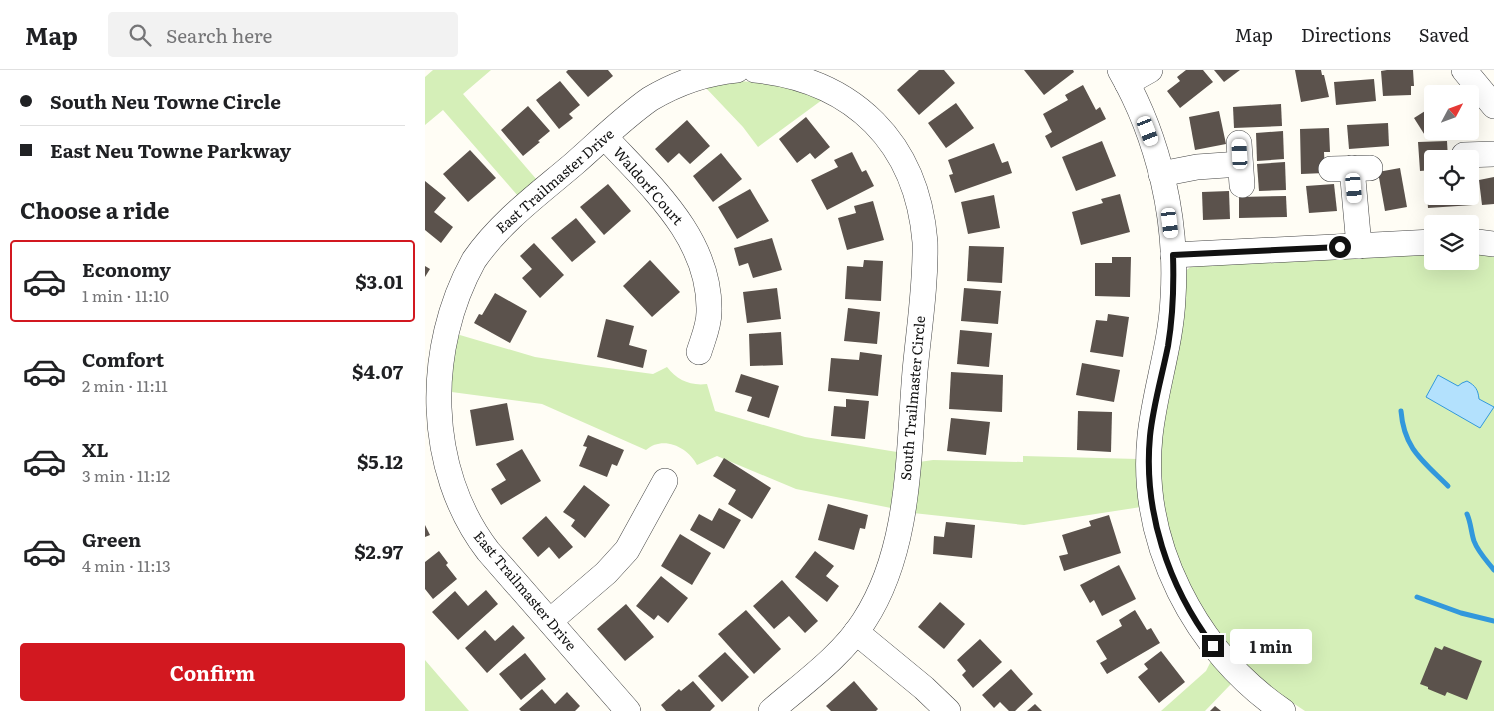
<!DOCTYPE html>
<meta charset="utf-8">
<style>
body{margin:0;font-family:Literata,serif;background:#f2f2f2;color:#202124;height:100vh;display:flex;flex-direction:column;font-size:19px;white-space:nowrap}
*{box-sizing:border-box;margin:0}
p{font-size:16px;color:#757577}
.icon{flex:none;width:28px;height:28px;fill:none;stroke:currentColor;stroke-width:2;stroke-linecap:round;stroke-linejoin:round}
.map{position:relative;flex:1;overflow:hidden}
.side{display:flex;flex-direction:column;background:#fff;width:425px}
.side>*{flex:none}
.hud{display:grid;align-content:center;height:110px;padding:0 20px;background:#fff}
.needle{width:32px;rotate:49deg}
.fabs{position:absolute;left:999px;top:15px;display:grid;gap:10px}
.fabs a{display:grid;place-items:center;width:55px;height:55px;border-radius:5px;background:#fff;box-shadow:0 5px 20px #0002;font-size:25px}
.end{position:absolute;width:22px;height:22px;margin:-11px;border:6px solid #111;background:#fff;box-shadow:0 0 0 2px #fff}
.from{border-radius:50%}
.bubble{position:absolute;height:35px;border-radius:5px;background:#fff;box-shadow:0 5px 20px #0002;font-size:16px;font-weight:700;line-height:35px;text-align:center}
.car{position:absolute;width:15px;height:30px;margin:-15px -8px;border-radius:6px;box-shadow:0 0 4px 1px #0007;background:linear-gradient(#fff 24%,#345 0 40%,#fff 0 76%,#345 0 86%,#fff 0)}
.hud b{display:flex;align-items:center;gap:18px;height:48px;font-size:19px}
.hud b+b{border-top:1px solid #e0e0e0}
.hud i{width:12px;height:12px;background:#202124}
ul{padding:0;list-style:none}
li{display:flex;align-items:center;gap:15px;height:82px;margin:0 10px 8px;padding:0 10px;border:2px solid transparent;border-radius:5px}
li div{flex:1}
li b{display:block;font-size:19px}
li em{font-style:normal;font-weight:700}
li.active{border-color:#d21820}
li>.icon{width:45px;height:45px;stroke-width:1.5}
h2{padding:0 20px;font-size:22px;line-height:60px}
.action{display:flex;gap:10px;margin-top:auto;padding:10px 20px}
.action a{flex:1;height:58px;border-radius:5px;background:#d21820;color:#fff;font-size:20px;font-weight:700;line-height:58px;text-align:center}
header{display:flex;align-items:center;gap:30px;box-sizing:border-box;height:70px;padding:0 25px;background:#fff;border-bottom:1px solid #e0e0e0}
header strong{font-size:24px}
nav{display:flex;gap:28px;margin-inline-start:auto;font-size:18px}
.search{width:350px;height:45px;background:#f2f2f2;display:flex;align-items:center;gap:12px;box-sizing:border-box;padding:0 18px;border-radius:5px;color:#757577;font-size:19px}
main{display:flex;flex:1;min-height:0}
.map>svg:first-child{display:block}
</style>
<header>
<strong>Map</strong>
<div class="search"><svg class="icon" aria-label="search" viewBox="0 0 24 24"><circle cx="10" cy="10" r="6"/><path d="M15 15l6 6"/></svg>Search here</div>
<nav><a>Map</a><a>Directions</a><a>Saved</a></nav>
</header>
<main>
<section class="side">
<div class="hud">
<b><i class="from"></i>South Neu Towne Circle</b>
<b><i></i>East Neu Towne Parkway</b>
</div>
<h2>Choose a ride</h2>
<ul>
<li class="active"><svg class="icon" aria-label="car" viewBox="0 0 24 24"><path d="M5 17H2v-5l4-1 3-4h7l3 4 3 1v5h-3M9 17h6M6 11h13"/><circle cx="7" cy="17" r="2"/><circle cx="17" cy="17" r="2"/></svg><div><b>Economy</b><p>1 min · 11:10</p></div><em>$3.01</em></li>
<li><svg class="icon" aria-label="car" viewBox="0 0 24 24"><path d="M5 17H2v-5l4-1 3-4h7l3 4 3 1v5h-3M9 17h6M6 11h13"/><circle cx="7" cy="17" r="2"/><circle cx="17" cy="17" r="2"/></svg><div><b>Comfort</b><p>2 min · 11:11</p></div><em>$4.07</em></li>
<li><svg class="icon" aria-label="car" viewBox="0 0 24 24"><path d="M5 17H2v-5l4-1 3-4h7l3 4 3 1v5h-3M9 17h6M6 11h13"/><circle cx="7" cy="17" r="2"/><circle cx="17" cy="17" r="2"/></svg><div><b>XL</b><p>3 min · 11:12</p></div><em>$5.12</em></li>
<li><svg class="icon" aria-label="car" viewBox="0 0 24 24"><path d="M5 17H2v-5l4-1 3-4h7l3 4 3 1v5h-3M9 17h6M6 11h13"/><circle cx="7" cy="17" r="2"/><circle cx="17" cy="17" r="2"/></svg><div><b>Green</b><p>4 min · 11:13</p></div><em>$2.97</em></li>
</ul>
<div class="action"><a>Confirm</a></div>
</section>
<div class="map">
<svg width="1069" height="641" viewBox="0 0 1069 641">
<rect width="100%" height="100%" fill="#fffdf5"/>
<!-- green -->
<g fill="#d5efb8">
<polygon points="8,0 66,0 38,24 112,110 93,126 18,40 0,55 0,7"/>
<polygon points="311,11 349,13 397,30 333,77 318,57 280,17"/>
<polygon points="1045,182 1069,185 1069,641 880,641 853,623 811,586 767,524 742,459 735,414 735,379 758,203 769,194 1007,183 1008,191 1045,191"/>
<path d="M28,263L110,287L161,295L228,304L242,297C252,310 265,316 282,314L290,341L380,367L472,382L466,438L371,419L292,386L272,395C263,377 238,365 221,380L117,334L19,321Z"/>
<polygon points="598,386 713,389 716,437 599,455 488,443 494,392 508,390 598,392"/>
<polygon points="0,590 6,597 44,641 0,641"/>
<polygon points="786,591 806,614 780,641 736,641 781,601"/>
</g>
<!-- water -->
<path fill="#b3e1fd" stroke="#3298dc" d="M1013,305L1033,316L1037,313L1042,311C1051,316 1053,320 1054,329L1069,337L1055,358L1001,327Z"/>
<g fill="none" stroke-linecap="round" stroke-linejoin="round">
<!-- stream -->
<g stroke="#3298dc" stroke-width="5">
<path d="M976,341C979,379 998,391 1023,416"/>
<path d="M1042,444C1046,453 1046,462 1049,471C1053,482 1062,491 1069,500"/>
<polyline points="992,527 1036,543 1069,551"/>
</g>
</g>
<!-- building -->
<g fill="#5b524c">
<polygon points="143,0 183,0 188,6 163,27 141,2"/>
<polygon points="494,0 519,0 530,13 494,45 472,20"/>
<polygon points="599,0 648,0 649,2 619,25"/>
<polygon points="761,0 778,0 788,12 755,38 742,21 755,11 752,7"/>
<polygon points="789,0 815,0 799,12"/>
<polygon points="870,0 896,0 897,5 899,5 904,27 876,32"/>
<polygon points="962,0 988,0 989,16 986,16 986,25 958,26 956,1"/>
<polygon points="949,9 951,31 911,35 909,12"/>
<polygon points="135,11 155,35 144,44 148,48 134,59 111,30"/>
<polygon points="658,15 671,40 675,37 681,49 626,78 620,66 627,62 618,44 643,30 640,25"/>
<polygon points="531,33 549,58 521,78 503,53"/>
<polygon points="856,34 857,56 809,58 808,37"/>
<polygon points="103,36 125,61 113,71 115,72 98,86 76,60"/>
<polygon points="1008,36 1008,61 1011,61 1001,67 989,48"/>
<polygon points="794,41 801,74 770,80 764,47"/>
<polygon points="381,47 405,77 390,89 385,83 372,93 354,69"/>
<polygon points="262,50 285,76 265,94 254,83 243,93 230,79"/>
<polygon points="963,53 964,76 924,79 922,55"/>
<polygon points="904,58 905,82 899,82 900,103 876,104 875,59"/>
<polygon points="858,61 859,89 832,91 831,63"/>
<polygon points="677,71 691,106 651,121 637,87"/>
<polygon points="1022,71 1023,89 1008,89 1008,100 995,101 993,72"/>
<polygon points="569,73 577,93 583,91 587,103 530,123 524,105 528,104 523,90"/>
<polygon points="45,80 71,108 43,132 18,104"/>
<polygon points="427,82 437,102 441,100 449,116 402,140 386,110 413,97 409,90"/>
<polygon points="296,83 317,109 288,132 268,106"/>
<polygon points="860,92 861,120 834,121 832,94"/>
<polygon points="975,98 982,137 960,141 953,102"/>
<polygon points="1069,107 1069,134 1057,135 1054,110"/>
<polygon points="0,111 21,128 9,142 28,157 16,173 0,160"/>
<polygon points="1001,111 1008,111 1008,126 1045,126 1045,116 1046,116 1048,135 1003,138"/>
<polygon points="183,114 206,141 179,165 155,137"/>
<polygon points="909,114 912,141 884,143 881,116"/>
<polygon points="325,119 344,151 312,169 293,137"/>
<polygon points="804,121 805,149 778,150 777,122"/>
<polygon points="695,124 705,162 656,175 647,142 678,133 676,129"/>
<polygon points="569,125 575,158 543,164 536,132"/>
<polygon points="861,126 862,147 814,148 814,127"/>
<polygon points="448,131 459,170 422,180 413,148 431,143 429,136"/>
<polygon points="151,148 171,172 147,192 126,168"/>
<polygon points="347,168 357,200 328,208 323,193 314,196 309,178"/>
<polygon points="109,173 139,205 115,228 97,208 107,199 95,186"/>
<polygon points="544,176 579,177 577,213 542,211"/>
<polygon points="687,187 706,187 705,227 670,226 670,193 687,193"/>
<polygon points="225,190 255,222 227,247 198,216"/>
<polygon points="439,190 458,191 456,231 420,229 422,196 438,197"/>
<polygon points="0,196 5,199 0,207"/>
<polygon points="352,218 356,249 322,253 318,222"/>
<polygon points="539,218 576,221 573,254 536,251"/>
<polygon points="70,223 102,241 85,273 49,253 54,244 57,245"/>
<polygon points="423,238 455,242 452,274 419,271"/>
<polygon points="683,244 704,247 698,287 665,282 671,250 682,251"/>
<polygon points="181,249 209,256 204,275 222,280 218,298 172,287"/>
<polygon points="535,260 567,263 564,297 532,294"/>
<polygon points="356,262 358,295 325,296 324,264"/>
<polygon points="435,282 457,285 453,326 403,321 406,288 434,290"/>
<polygon points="657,293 695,300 689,332 651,325"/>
<polygon points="526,302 578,305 577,342 524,339"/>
<polygon points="316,304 354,316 344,348 322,341 327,327 310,322"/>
<polygon points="421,329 444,331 440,369 406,366 409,336 421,337"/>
<polygon points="82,333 89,370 51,376 45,340"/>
<polygon points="653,341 687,342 686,382 652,380"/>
<polygon points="526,348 565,352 561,385 522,381"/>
<polygon points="163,365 199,380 192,396 187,394 182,407 154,396 162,377 158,376"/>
<polygon points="97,379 116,411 76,435 66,419 81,410 71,394"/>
<polygon points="299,388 346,418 327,449 303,434 311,420 288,406"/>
<polygon points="159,415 185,435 160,468 146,456 150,450 138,442"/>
<polygon points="403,434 443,445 440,459 435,458 429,480 393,470"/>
<polygon points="294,438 316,450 299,479 265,460 274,444 287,451"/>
<polygon points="684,445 696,483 639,501 634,486 643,484 637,465 666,456 664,451"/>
<polygon points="121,446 148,477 134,489 124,477 113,487 97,468"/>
<polygon points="521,452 550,455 547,488 508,484 509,466 519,467"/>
<polygon points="0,455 5,465 0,467"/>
<polygon points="255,464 286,483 267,515 236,496"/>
<polygon points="14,481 23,493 21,495 32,509 8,529 0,519 0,492"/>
<polygon points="390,481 409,496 401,506 414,516 402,532 370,507"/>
<polygon points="694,495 711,529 677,546 669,530 665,533 655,515"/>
<polygon points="236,506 263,528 243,553 233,545 229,550 211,536"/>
<polygon points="357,510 393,551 380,563 364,546 349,559 328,536"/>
<polygon points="61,520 73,534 33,570 7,542 30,521 43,536"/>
<polygon points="515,532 540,554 519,579 493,557"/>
<polygon points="201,534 229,567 200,591 172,559"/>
<polygon points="321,540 356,579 329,604 293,564"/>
<polygon points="710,540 722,560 726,558 735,573 682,604 675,593 682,589 671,571 697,556 694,550"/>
<polygon points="88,555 100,568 62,603 40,578 60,560 70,571"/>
<polygon points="555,569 577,592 548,618 537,605 541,601 532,590"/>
<polygon points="1019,576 1057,591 1042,630 1022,622 1020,626 1003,619 1003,617 995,614 1010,577 1017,580"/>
<polygon points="736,581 760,612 734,633 713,607 723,599 719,594"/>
<polygon points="300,582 324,607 297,632 273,606"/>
<polygon points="100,583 121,609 96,630 74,604"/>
<polygon points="586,599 608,624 590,641 584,641 575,632 569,638 557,625"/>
<polygon points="268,611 290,636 285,641 241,641 236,635 254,619 256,621"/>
<polygon points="429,611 453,639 451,641 406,641 401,636"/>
<polygon points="117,619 130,634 142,622 155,636 150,641 96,641 94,639"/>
<polygon points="610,634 617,641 602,641"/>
<polygon points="790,636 796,641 785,641"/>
</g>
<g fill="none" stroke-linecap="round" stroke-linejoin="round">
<defs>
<g id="minor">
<path d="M330,0C429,10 492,73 500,172C501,215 494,258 490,301C483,385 486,479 439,551C417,586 377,614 346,641"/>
<path d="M695,0C734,68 753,150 748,228C746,275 730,319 725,366C714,473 770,581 858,641"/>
<polyline points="1039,0 1069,36"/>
<polyline points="702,13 725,0"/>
<path d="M180,67C225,116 286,168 284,242C284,256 278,269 274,282"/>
<polyline points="814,73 817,115"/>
<polyline points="1039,85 1069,84"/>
<polyline points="927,98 934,176"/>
<polyline points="906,99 945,98"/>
<polyline points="736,104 772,97 815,94"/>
<polyline points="1045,171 1069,174"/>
<polyline points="748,185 1008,172"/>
<polyline points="125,551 181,503 202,480 240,411"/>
<polyline points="431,562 499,618 523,641"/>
<path d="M203,641L63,481C0,399 0,278 49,190C76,151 115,123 150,93C174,72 198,48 225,29C252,13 279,3 312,0"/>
</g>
</defs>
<!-- minor casing -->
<use href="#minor" stroke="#444" stroke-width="26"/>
<!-- minor -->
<use href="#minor" stroke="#fff" stroke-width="25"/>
</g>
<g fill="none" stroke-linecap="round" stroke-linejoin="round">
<!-- route -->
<path stroke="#111" stroke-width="6" d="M788,576C743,516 718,441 725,366C728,336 737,306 743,276C748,246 749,216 748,185L915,177"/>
</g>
<g text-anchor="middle" stroke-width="5" stroke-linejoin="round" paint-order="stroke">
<!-- street labels -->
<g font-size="14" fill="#111" stroke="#fff">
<text transform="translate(130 111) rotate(-41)" y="5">East Trailmaster Drive</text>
<text transform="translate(223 116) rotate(49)" y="5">Waldorf Court</text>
<text transform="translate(488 328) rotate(-85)" y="5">South Trailmaster Circle</text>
<text transform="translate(100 521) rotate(50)" y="5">East Trailmaster Drive</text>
</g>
</g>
</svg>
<div class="fabs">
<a><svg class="needle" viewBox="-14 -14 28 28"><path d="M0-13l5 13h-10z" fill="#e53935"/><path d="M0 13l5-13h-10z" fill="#757577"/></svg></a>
<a><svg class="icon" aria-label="locate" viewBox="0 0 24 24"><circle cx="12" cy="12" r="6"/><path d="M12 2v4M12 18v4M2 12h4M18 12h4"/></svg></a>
<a><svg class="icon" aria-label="layers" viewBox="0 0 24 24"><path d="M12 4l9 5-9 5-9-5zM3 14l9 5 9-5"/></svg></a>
</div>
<i class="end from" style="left:915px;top:177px"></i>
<i class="end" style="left:788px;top:576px"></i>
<div class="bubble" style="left:805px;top:559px;width:82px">1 min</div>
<i class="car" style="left:723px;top:61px;rotate:159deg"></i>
<i class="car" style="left:815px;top:84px;rotate:357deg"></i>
<i class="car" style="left:929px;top:118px;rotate:175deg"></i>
<i class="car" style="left:745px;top:153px;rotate:173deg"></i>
</div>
</main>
